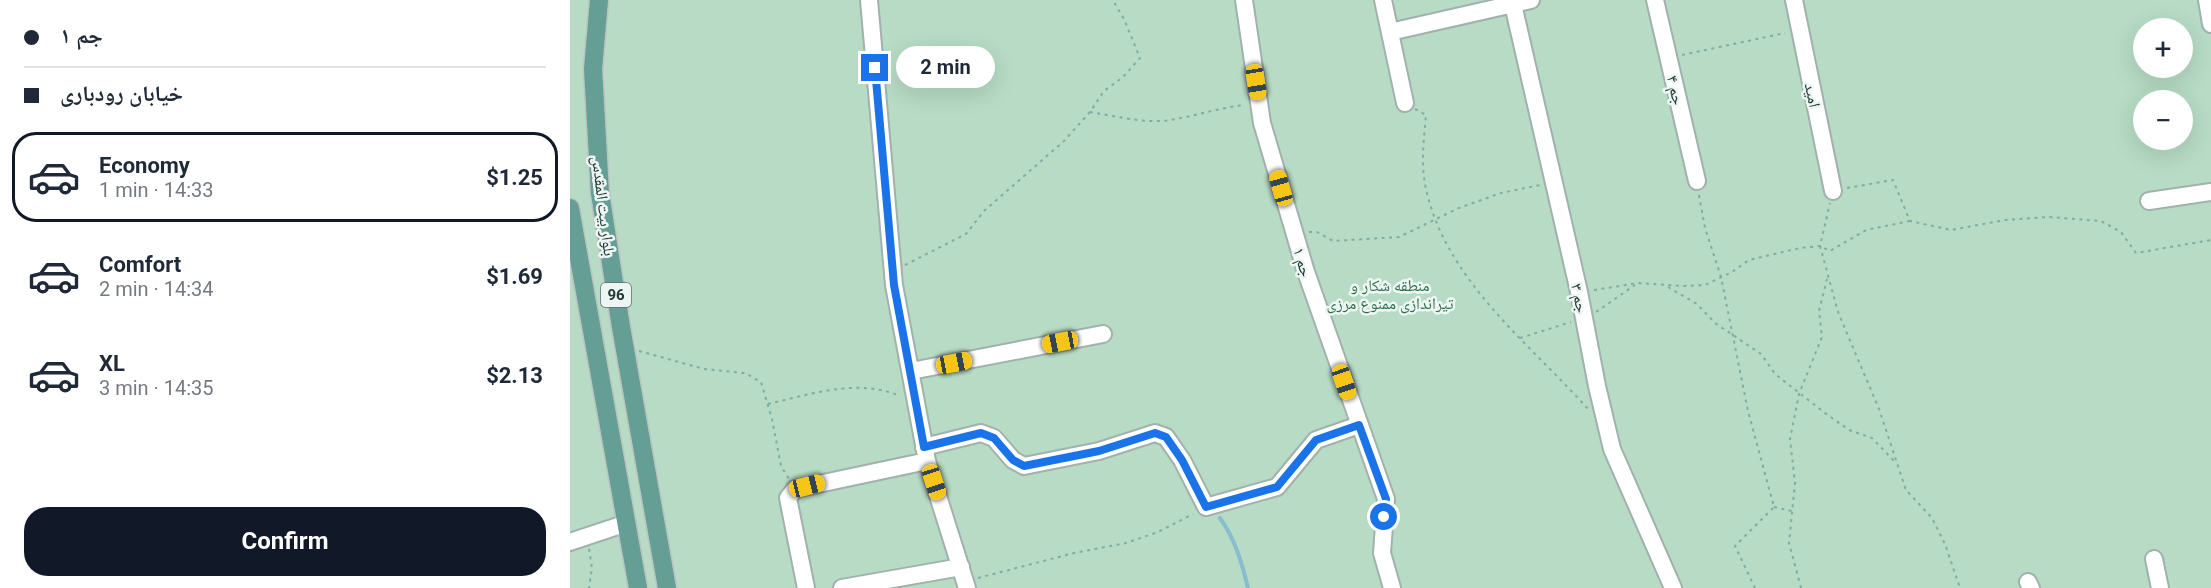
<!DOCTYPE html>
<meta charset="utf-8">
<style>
body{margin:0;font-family:Roboto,"Noto Naskh Arabic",sans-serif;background:#f2f2f3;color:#1f2937;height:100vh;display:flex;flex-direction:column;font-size:22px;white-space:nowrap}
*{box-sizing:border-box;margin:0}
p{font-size:20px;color:#747a83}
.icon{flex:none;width:33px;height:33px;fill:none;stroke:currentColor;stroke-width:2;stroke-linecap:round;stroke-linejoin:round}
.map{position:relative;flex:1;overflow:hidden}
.sheet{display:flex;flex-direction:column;background:#fff;width:570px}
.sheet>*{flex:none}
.top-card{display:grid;align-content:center;height:132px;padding:0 24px;background:#fff}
.fabs{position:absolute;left:1563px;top:18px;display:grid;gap:12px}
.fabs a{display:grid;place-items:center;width:60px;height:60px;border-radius:50%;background:#fff;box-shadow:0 6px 24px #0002;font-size:30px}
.end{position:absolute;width:27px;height:27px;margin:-14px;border:8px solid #1a73e8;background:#fff;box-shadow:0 0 0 3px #fff}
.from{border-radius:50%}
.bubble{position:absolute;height:42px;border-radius:21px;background:#fff;box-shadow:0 6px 24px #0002;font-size:20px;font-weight:700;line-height:42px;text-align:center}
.car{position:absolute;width:18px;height:36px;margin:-18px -9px;border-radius:8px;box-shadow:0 0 4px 2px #0007;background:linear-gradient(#f5c518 24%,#345 0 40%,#f5c518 0 76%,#345 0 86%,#f5c518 0)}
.top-card b{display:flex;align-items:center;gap:21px;height:57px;font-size:22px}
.top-card b+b{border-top:2px solid #e0e1e3}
.top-card i{width:15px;height:15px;background:#1f2937}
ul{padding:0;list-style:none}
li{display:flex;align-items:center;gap:18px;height:90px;margin:0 12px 9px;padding:0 12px;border:3px solid transparent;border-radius:24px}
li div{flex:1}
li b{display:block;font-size:22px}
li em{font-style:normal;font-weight:700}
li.selected{border-color:#111827}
li>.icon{width:54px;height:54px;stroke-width:1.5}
.primary-button{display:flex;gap:12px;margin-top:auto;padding:12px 24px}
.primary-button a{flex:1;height:69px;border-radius:24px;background:#111827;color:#fff;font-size:24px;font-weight:700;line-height:69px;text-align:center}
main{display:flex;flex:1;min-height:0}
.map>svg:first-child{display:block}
</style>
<main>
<section class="sheet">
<div class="top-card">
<b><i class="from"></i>جم ۱</b>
<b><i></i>خیابان رودباری</b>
</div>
<ul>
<li class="selected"><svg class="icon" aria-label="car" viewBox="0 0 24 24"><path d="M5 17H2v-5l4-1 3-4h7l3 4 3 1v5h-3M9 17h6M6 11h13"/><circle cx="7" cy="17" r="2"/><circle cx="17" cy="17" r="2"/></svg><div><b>Economy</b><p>1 min · 14:33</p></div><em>$1.25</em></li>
<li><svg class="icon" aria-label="car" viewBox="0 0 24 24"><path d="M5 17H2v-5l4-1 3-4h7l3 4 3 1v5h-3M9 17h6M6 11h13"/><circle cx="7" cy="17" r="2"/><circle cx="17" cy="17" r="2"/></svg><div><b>Comfort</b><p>2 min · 14:34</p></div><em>$1.69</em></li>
<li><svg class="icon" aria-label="car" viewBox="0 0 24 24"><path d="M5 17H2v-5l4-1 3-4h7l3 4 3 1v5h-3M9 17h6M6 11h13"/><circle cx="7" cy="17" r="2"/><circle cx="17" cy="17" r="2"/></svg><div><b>XL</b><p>3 min · 14:35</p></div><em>$2.13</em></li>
</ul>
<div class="primary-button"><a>Confirm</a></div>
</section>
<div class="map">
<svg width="1641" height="588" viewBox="0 0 1641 588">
<rect width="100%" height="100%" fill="#deeae5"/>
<!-- park -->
<path fill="#b7dbc4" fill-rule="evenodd" d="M0,0H1641V588H0ZM1574,28H1612V68H1574ZM1574,100H1612V140H1574Z"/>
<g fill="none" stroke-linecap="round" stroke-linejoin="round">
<!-- stream -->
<path stroke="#87bdce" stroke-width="4" d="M650,518C665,539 672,563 678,588"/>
<defs>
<g id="minor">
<polyline points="299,0 324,285 357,461 397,588"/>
<polyline points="674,0 692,123 736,272 816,499 812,553 822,588"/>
<polyline points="813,0 835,103"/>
<polyline points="942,0 1009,292 1027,386 1042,449 1103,588"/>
<polyline points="1085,0 1127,181"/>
<polyline points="1224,0 1263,191"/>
<polyline points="1637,0 1641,24"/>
<polyline points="820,32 961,0"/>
<polyline points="1579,201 1641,192"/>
<polyline points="341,371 533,334"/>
<polyline points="354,447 411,433 424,438 443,460 454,466 529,451 585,433 596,437 612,460 636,507 707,487 746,440 789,425"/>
<polyline points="0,542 57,523"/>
<polyline points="1584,559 1590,588"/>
<polyline points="1458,582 1461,588"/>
<polyline points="236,588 218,498 225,489 357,461"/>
<polyline points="272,588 391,567"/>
</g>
<g id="major">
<polyline points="29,0 23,69 30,193 51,327 97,588"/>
<polyline points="0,208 68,588"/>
</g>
</defs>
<!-- minor casing -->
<use href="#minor" stroke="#a1b1ac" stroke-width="20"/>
<!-- major casing -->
<use href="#major" stroke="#bcc4c2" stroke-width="21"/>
<!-- path -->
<g stroke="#7fada2" stroke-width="2" stroke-dasharray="3 4.5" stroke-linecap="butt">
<polyline points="1112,55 1215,33"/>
<path d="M845,109L856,115C854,138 851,161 855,184C873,278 958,342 1018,409"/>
<path d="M520,112C545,116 575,124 600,120C625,116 649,108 674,105"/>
<polyline points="1277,188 1323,180 1340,221 1381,230 1435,220 1479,217 1531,221 1551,232 1566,253 1641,240"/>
<polyline points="1129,195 1135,228 1151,277 1178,411 1204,507 1165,546 1185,588"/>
<polyline points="1340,221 1296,230 1260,251 1250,246 1268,312 1309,409 1336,490 1362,518 1375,544 1390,588"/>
<polyline points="739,232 747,232 763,241 829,237 889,208 931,193 970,185"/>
<polyline points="335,265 396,234 414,211 494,141 520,112 534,91 553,77 570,58 554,19 545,4 546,0"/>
<polyline points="1098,287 1127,304 1145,323 1191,354 1205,374 1255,413 1279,430 1302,438 1326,463"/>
<polyline points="1024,290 1068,283 1113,286 1135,285 1162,272 1179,260 1230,248 1250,246 1260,203"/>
<polyline points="1026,312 1065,285"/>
<polyline points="950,338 1001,322"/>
<polyline points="69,351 134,369 175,373 191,382 202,419 211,466 219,479"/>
<path d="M198,404C241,394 288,378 330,396"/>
<polyline points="1204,507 1222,511"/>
<polyline points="19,549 22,568 19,588"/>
<polyline points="408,578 504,553 556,543 588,532 623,514"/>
<polyline points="1231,588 1219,543 1225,483 1220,439 1229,394 1252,337 1249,311 1258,275"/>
</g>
<!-- minor -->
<use href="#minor" stroke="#fff" stroke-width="16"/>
<!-- major -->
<use href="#major" stroke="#649e94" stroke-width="18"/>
</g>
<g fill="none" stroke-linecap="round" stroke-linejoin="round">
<!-- route -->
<polyline stroke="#1a73e8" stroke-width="8" points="305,68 324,285 354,447 411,433 424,438 443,460 454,466 529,451 585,433 596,437 612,460 636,507 707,487 746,440 789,425 816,499 814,517"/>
</g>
<g text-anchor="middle" stroke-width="5" stroke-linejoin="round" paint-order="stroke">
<!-- shield labels -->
<rect fill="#eef6f3" stroke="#5e726d" stroke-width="1.5" x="31" y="283" width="30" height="24" rx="4.5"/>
<g font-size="15" font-weight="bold" fill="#203934">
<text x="46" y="300">96</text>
</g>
<!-- street labels -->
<g font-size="16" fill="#203934" stroke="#eef6f3">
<text transform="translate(1106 90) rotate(77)" y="6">جم ۴</text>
<text transform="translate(1243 95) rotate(78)" y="6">امید</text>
<text transform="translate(34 206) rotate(83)" y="6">بلوار بیت المقدس</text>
<text transform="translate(733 262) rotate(73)" y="6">جم ۱</text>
<text transform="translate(1010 298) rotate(78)" y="6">جم ۳</text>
</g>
<!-- park labels -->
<g font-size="16" fill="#2b6e4b" stroke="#eef6f3">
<text x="820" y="291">منطقه شکار و<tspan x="820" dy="18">تیراندازی ممنوع مرزی</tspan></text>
</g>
</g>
</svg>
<div class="fabs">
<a>+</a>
<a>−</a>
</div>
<i class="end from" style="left:814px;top:517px"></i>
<i class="end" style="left:305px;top:68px"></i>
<div class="bubble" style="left:326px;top:46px;width:99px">2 min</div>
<i class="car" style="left:686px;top:82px;rotate:171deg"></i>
<i class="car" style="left:711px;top:188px;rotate:344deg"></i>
<i class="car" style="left:490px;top:342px;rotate:259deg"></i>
<i class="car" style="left:384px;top:363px;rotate:79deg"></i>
<i class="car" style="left:774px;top:382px;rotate:161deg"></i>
<i class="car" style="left:364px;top:482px;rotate:162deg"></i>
<i class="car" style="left:237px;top:486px;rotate:76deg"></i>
</div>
</main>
